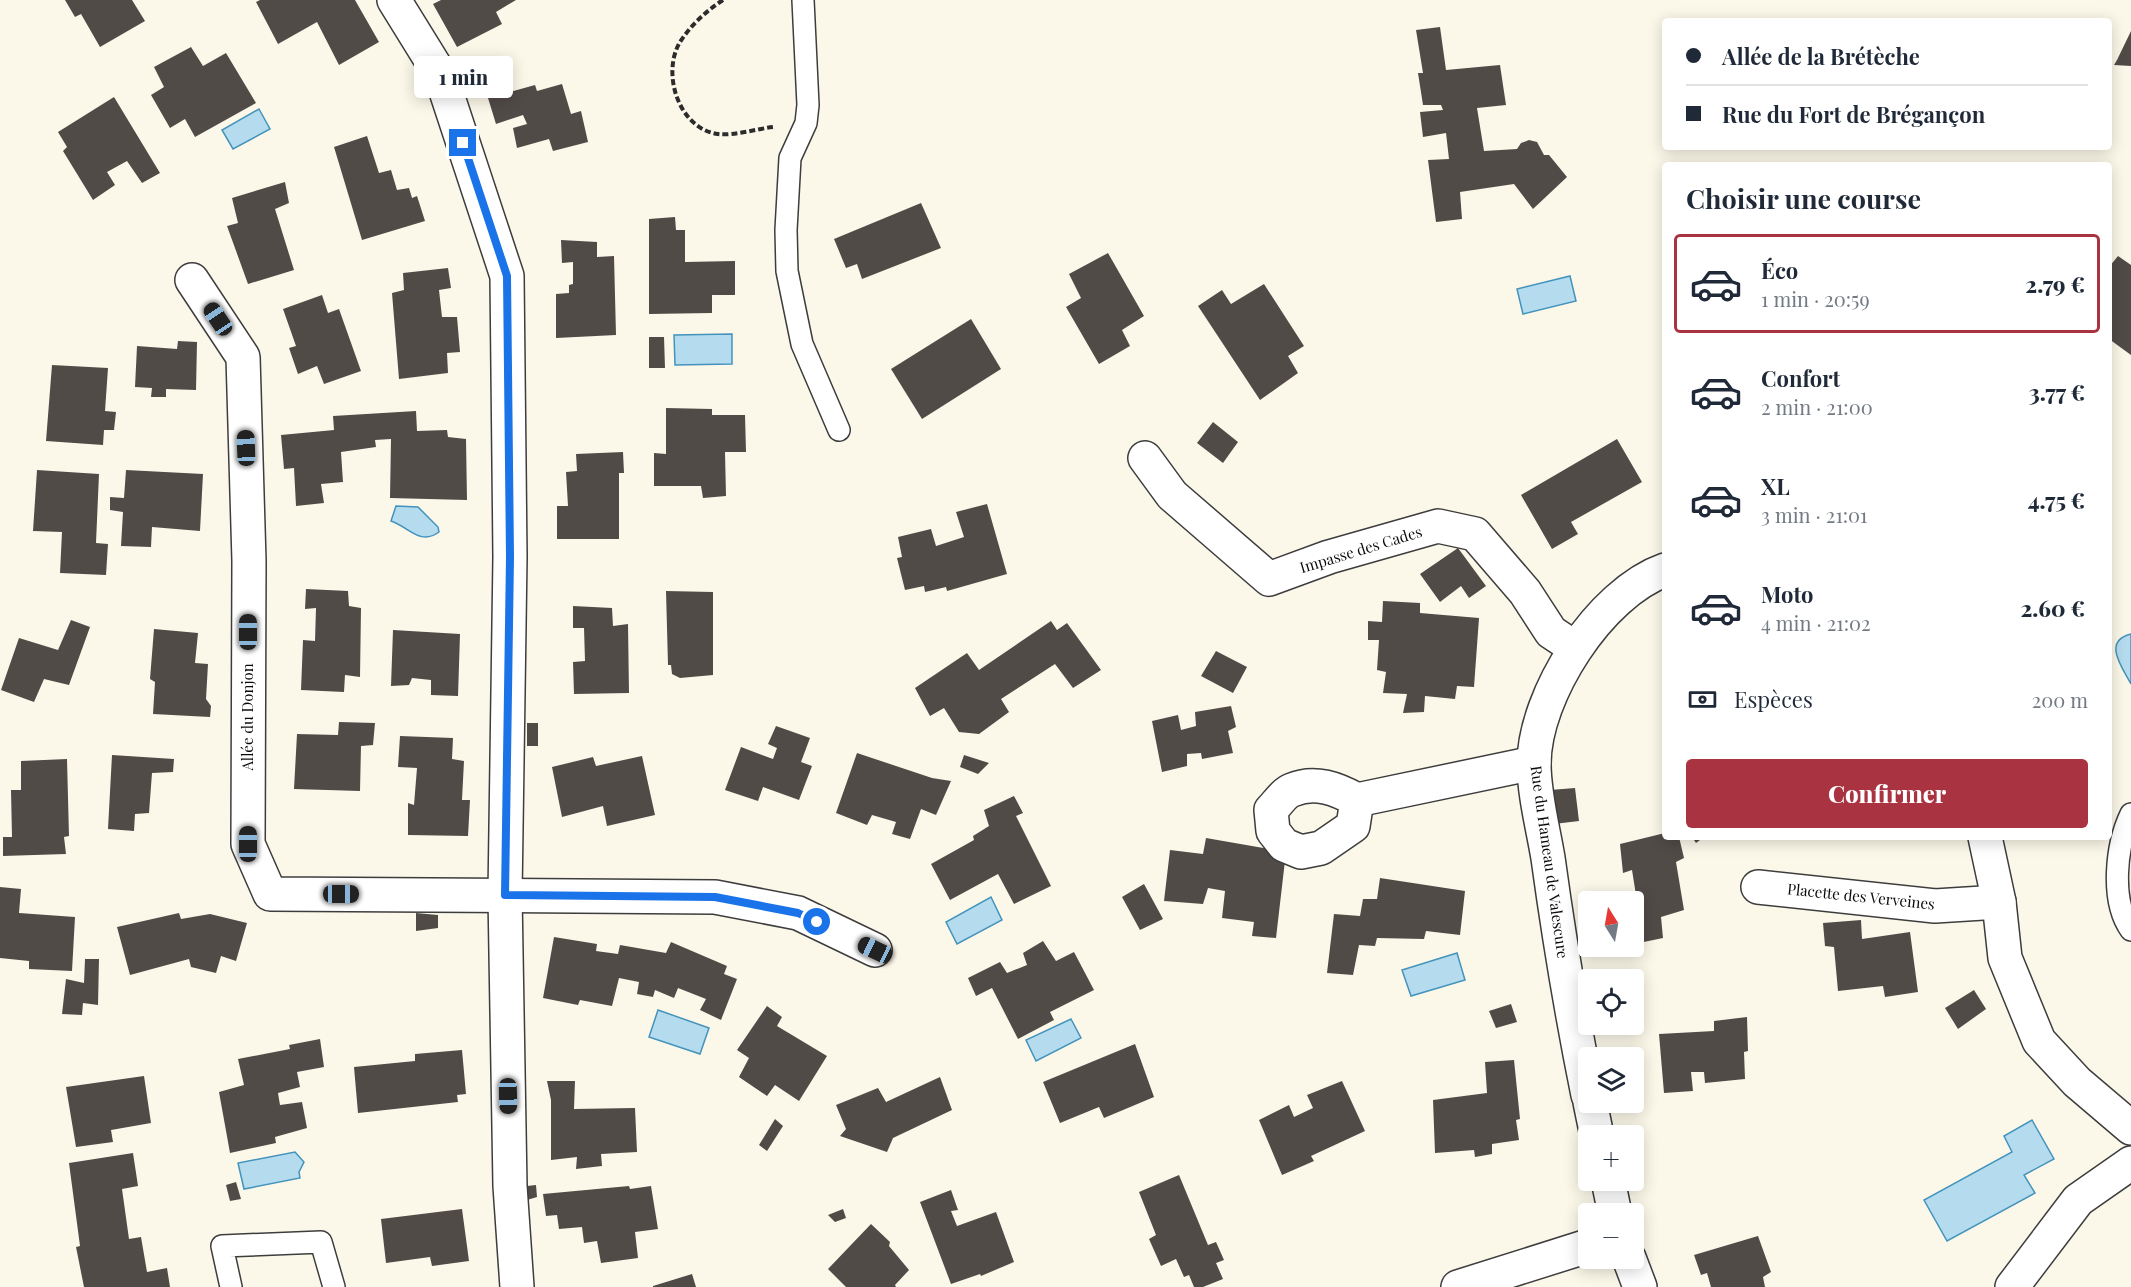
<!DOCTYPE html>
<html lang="fr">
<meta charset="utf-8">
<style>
body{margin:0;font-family:"Playfair Display",serif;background:#f2f2f3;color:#1f2937;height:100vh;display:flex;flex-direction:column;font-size:22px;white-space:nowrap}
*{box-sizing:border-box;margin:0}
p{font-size:20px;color:#747a83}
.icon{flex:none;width:33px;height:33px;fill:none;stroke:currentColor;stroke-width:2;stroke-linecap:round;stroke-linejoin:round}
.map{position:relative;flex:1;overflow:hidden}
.sheet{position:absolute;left:1662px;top:162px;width:450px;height:678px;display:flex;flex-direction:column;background:#fff;border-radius:6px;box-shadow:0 3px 15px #0003}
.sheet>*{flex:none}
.top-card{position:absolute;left:1662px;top:18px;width:450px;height:132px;border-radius:6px;box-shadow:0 3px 15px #0003;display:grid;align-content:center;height:132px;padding:0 24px;background:#fff}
.needle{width:39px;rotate:349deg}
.tools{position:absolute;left:1578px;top:891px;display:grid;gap:12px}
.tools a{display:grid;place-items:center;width:66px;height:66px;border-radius:6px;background:#fff;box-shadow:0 3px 15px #0003;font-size:30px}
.end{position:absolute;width:27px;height:27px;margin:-14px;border:8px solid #1a73e8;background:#fff;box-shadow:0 0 0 3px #fff}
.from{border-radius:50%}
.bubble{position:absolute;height:42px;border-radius:6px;background:#fff;box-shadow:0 3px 15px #0003;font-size:20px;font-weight:800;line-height:42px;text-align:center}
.car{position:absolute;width:18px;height:36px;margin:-18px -9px;border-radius:8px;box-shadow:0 0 4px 2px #0007;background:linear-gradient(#222 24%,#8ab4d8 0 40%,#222 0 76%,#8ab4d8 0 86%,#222 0)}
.top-card b{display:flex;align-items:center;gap:21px;height:57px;font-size:22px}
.top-card b+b{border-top:2px solid #e0e1e3}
.top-card i{width:15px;height:15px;background:#1f2937}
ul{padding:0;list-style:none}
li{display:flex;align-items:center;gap:18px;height:99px;margin:0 12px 9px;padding:0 12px;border:3px solid transparent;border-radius:6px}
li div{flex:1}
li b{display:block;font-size:22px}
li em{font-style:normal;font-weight:800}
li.on{border-color:#a93340}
li>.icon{width:54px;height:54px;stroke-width:1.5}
h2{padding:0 24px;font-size:27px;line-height:72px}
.pay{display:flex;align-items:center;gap:15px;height:66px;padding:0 24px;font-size:22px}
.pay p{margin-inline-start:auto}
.primary-button{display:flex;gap:12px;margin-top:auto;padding:12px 24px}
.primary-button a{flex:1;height:69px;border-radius:6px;background:#a93340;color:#fff;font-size:24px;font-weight:800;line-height:69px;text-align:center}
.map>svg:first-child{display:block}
</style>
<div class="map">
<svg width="2131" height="1287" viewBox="0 0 2131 1287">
<rect width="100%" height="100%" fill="#fcf8e9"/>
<!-- water -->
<g fill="#b4dcee" stroke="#4493bc" stroke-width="1.5">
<polygon points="259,109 270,129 233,149 222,130"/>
<polygon points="1570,276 1576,301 1523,314 1517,289"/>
<polygon points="732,334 732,364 675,365 674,335"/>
<path d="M396,506L418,507L438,527L439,532C420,546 409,527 391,521Z"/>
<path d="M2131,634V684C2122,667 2102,641 2131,634Z"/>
<polygon points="991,897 1002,920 957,944 946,922"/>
<polygon points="1457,953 1465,980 1411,996 1402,970"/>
<polygon points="658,1010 709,1028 700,1054 649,1037"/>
<polygon points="1071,1019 1081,1038 1036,1061 1026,1040"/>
<polygon points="2032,1120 2054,1159 2024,1175 2035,1193 1947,1241 1924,1200 2012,1152 2004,1136"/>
<polygon points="295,1152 304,1162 299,1172 300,1178 244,1189 238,1163"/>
</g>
<!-- building -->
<g fill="#514b48">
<polygon points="65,0 132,0 145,21 100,47 81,14 75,17"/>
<polygon points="260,0 355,0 379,42 339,65 317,22 278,44 256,2"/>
<polygon points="441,0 516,0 496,12 502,24 457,47 433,4"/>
<polygon points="1440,27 1446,70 1500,65 1506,105 1477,108 1484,151 1517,149 1521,143 1529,140 1537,142 1544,155 1549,155 1567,177 1533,209 1514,184 1460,192 1462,219 1436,222 1428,160 1449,159 1446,133 1423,137 1420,112 1443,110 1441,105 1423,105 1418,73 1423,73 1416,30"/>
<polygon points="2131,31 2131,66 2114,65 2117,60"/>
<polygon points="191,47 203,66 226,53 256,103 195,137 185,119 170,128 151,95 164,87 154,67"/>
<polygon points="562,84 571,114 581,111 588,142 553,151 549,139 517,148 513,128 527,124 523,115 496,124 488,98 535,85 537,91"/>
<polygon points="114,97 160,173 142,183 127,161 107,172 115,185 93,200 63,151 67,147 58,132"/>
<polygon points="367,136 379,173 391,170 397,190 409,188 412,198 417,196 425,221 362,240 334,147"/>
<polygon points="285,182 289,203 275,209 294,270 248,284 227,226 238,223 232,198"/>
<polygon points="921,203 941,248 862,279 857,264 846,268 834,239"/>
<polygon points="675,217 676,230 685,230 685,262 735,261 735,295 712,295 712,313 649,314 649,219"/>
<polygon points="561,240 597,242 597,257 614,256 616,335 556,338 556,294 569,293 569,285 573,284 573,262 562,263"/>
<polygon points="1108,253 1144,316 1122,330 1130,346 1099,364 1066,307 1081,298 1069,274"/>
<polygon points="2118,256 2131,265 2131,355 2109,339 2109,267"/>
<polygon points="448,268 451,288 439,290 442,317 457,317 460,352 447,353 448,373 399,379 392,293 404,290 403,273"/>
<polygon points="1264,284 1304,346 1288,356 1298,373 1260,400 1198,306 1222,290 1231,304"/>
<polygon points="322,295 328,313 339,309 361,371 324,384 317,366 298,374 289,348 296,346 283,309"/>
<polygon points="971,319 1001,369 922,419 891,369"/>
<polygon points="649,337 664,337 665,368 649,368"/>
<polygon points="178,341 197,342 196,390 166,389 166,397 151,397 152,388 135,387 137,346 177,349"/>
<polygon points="52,365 108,368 105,411 116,412 114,430 104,430 103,445 46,441"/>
<polygon points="666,408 712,409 712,415 745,415 746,452 725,452 726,496 703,498 701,486 654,486 654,453 666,454"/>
<polygon points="416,411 417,431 447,430 448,437 466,439 467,500 390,498 391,439 375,440 376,447 341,452 343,482 321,484 324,503 296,506 294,468 284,469 281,435 334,430 333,416"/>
<polygon points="1213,422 1238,442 1223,463 1197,443"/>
<polygon points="1617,439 1642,482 1571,522 1578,534 1552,549 1521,495"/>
<polygon points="623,452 624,473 619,473 619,539 557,539 557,506 568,506 566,472 577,471 576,454"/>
<polygon points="37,470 99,474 96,543 108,544 106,575 60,573 62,532 33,531"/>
<polygon points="126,470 203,474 200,531 152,527 151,547 121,546 123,512 110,510 110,497 124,498"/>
<polygon points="987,504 1007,574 947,591 946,587 925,592 924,586 905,590 897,558 902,557 898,537 931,529 936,546 964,537 956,512"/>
<polygon points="1458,548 1486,586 1469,598 1461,586 1440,602 1420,574"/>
<polygon points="306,589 348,591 349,606 361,608 360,677 345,675 344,692 301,690 303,640 315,641 316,608 305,609"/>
<polygon points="666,591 713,592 713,675 680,678 672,674 671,665 668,665"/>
<polygon points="1383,601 1420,603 1420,613 1479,618 1474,687 1457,686 1455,699 1425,696 1424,712 1403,713 1407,694 1383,693 1386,672 1377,670 1379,640 1368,640 1368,621 1382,622"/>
<polygon points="573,606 612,608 613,626 628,624 629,693 574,694 573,662 585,661 584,628 573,628"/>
<polygon points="71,620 90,627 69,685 44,679 34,702 1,690 19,638 58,650"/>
<polygon points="1051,621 1057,630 1067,623 1101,670 1073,688 1055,664 1001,699 1009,712 979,734 959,732 944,708 930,716 915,688 967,653 979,670"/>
<polygon points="154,629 198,633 195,663 208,664 206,699 211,706 210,717 153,714 155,682 150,679"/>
<polygon points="393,630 460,634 458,696 431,695 431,680 412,678 409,685 391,686"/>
<polygon points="1216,651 1247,667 1233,693 1201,676"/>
<polygon points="1231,706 1236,727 1228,731 1233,753 1202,759 1201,753 1187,754 1187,766 1162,772 1152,721 1178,715 1181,730 1196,726 1195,712"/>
<polygon points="339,722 375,723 373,745 361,746 360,791 294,789 297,734 338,735"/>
<rect x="527" y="723" width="11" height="23"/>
<polygon points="776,726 810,738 801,762 812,766 799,800 763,787 758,801 725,790 741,747 773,759 777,748 768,744"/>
<polygon points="400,736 453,738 452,759 464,761 462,800 470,800 468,836 408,835 408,803 414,805 417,768 398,767"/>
<polygon points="857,753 932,778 951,781 936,815 921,809 910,839 892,834 896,822 872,815 867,825 836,813"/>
<polygon points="112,755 174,759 173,772 152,773 149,813 135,814 134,831 108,829"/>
<polygon points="964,755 989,763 978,774 960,767"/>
<polygon points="642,756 655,815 607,826 603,806 562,817 552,767 593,757 596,766"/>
<polygon points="67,759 69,836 64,837 66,854 3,856 3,837 12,837 11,790 21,790 21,761"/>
<polygon points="1575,788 1579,821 1554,824 1550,790"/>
<polygon points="1014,796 1023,813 1016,816 1051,886 1014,904 998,874 950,900 931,864 974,840 973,836 989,826 984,810"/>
<polygon points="1665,833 1665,837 1679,837 1684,858 1676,862 1684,910 1661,917 1663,938 1634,944 1634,916 1639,914 1632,870 1623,873 1620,844"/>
<polygon points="1692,837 1704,837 1696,843"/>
<polygon points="1206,838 1286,852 1276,938 1252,936 1254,922 1222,918 1225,891 1208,888 1203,904 1164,901 1170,850 1203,854"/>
<polygon points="1380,878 1465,891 1460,935 1426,931 1424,939 1377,938 1375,946 1359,945 1353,975 1327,973 1334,914 1360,916 1363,899 1377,899"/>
<polygon points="1144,884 1163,919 1140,930 1122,897"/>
<polygon points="0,887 21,889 19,913 75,917 72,971 29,969 29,961 0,958"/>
<polygon points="179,913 181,919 210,914 247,923 236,961 221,956 216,973 191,967 189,959 130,975 117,927"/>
<polygon points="416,913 438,915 438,928 416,931"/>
<polygon points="1861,920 1862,939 1910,932 1918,992 1885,997 1883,986 1838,991 1834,947 1825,946 1823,923"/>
<polygon points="554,937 597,944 596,951 618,954 620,945 666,953 671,942 727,966 724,974 737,979 721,1020 700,1010 706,999 678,988 674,998 655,990 653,997 637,994 639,982 619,978 612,1006 580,1000 578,1005 543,998"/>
<polygon points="1043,941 1056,961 1074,952 1094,990 1050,1012 1054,1020 1018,1039 992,988 976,996 968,978 1000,962 1007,973 1027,965 1023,953"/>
<polygon points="85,959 99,959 98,1005 83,1003 82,1015 62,1014 66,979 84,983"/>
<polygon points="1974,990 1986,1009 1958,1029 1945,1008"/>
<polygon points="1511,1004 1517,1022 1496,1028 1489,1011"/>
<polygon points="767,1006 782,1017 777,1026 827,1056 799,1101 775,1085 767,1096 739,1077 749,1058 737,1050"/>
<polygon points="1747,1017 1748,1051 1744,1052 1745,1079 1705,1083 1704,1072 1691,1072 1693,1091 1664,1093 1659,1034 1714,1031 1714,1021"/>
<polygon points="320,1039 324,1067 297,1072 300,1087 278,1093 280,1105 302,1102 307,1128 275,1137 276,1143 230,1153 219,1092 244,1085 238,1059 290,1049 289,1045"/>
<polygon points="1135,1044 1154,1097 1104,1118 1099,1107 1060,1123 1043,1082"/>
<polygon points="462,1050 466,1094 457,1095 458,1102 358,1113 354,1067 415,1061 415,1054"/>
<polygon points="1514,1060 1520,1119 1516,1120 1519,1140 1492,1144 1492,1154 1475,1157 1474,1150 1435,1153 1433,1100 1487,1093 1485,1062"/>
<polygon points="144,1076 151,1123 111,1130 113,1142 76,1147 66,1087"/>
<polygon points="940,1077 952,1110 893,1138 887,1152 840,1136 846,1129 836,1105 878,1088 886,1102"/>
<polygon points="547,1081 575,1081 574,1109 635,1108 637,1152 601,1154 602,1166 576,1169 577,1157 551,1160 551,1100"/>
<polygon points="1342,1081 1365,1131 1311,1156 1314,1161 1282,1175 1259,1120 1289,1105 1294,1117 1313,1108 1307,1095"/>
<polygon points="775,1119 783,1126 767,1151 759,1145"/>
<polygon points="133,1153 138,1186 122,1189 129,1239 141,1237 147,1272 167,1268 170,1287 84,1287 76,1247 80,1246 69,1163"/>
<polygon points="1179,1175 1208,1245 1216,1242 1224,1260 1216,1263 1223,1279 1203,1287 1194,1287 1189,1275 1184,1277 1176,1259 1161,1266 1149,1239 1156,1235 1139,1192"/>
<polygon points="236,1182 241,1199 230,1201 226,1185"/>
<polygon points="536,1185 537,1197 527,1200 527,1186"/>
<polygon points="629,1186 630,1189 651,1186 658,1229 635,1232 638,1258 601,1263 597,1241 584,1243 582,1227 559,1229 557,1215 546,1216 543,1194"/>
<polygon points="951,1190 958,1210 951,1211 957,1226 996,1212 1014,1262 981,1276 980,1274 951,1284 920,1202"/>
<polygon points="462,1209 469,1261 432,1266 430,1257 386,1263 381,1219"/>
<polygon points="843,1209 846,1218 835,1222 828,1215"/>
<polygon points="871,1224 890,1242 889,1246 909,1270 895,1285 896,1287 846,1287 828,1269"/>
<polygon points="1758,1236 1771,1272 1763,1277 1765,1287 1711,1287 1707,1273 1701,1275 1694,1255"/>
<polygon points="692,1274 696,1287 653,1287 653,1286"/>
</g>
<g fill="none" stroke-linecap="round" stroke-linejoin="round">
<defs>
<g id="service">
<polyline points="803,0 808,105 806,123 790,158 786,230 787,271 802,344 839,430"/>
<path d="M2131,814C2116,845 2110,901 2131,930"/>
<polyline points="231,1287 222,1246 321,1242 334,1287"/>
</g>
<g id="minor">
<polyline points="394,0 441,76 507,276 510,557 505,895 510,1186 517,1287"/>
<polyline points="192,280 243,357 249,561 248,844 270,894 715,897 798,913 875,950"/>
<polyline points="1145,458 1172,495 1269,579 1329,557 1438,526 1475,534 1525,592 1551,632 1575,648"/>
<path d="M1357,800L1353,826L1321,848L1301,852L1284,845L1273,831L1271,810C1277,804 1284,793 1292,790C1315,780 1337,789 1357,800L1534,763"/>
<polyline points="1985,837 1999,902 2005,958 2039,1041 2077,1082 2131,1128"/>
<polyline points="1758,887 1935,906 1999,902"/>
<path d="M1588,1095C1572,1016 1559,938 1548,858C1543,828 1534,794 1534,764C1534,695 1600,593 1665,570"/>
<polyline points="1590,1102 1597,1136"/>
<polyline points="1608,1180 1615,1214"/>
<polyline points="1629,1258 1640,1287"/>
<polyline points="1458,1287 1588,1246"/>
<polyline points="2012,1287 2078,1200 2131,1163"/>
</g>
</defs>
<!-- service casing -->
<use href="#service" stroke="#3d3d3d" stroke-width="24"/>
<!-- minor casing -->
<use href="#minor" stroke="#3d3d3d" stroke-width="36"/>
<!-- path -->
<path stroke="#2c2c2c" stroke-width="4" stroke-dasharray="6 3" stroke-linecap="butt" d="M723,0C706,11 691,25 680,42C661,74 679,129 718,134C734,136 756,129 773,127"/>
<!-- service -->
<use href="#service" stroke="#fff" stroke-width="21"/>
<!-- minor -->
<use href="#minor" stroke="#fff" stroke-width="33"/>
</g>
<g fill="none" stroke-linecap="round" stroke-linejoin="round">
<!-- route -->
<polyline stroke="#1a73e8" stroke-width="8" points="463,143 507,276 510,557 505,895 715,897 798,913 817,922"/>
</g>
<g text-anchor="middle" stroke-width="6" stroke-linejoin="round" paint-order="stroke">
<!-- street labels -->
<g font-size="15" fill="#0a0a0a" stroke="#fff">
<text transform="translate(1361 550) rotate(-17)" y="5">Impasse des Cades</text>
<text transform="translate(248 717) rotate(-90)" y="5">Allée du Donjon</text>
<text transform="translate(1549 862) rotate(82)" y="5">Rue du Hameau de Valescure</text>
<text transform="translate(1861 897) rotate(6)" y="5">Placette des Verveines</text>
</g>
</g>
</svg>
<div class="tools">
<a><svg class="needle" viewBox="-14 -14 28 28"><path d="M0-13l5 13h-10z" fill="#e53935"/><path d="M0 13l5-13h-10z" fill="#747a83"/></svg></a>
<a><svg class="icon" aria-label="locate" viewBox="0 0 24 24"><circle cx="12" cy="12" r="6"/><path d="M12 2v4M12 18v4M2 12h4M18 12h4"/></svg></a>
<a><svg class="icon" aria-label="layers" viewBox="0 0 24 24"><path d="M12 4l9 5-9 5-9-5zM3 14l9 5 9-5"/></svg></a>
<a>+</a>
<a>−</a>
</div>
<i class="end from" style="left:817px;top:922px"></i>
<i class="end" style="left:463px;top:143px"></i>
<div class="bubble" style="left:414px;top:56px;width:99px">1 min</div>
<i class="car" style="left:218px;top:319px;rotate:326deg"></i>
<i class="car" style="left:246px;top:448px;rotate:358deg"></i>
<i class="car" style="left:248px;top:632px;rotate:0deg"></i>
<i class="car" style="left:248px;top:844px;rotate:0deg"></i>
<i class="car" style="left:341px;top:894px;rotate:90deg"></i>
<i class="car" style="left:875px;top:950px;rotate:295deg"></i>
<i class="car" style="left:508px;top:1096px;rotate:179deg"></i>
<div class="top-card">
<b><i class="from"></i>Allée de la Brétèche</b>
<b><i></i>Rue du Fort de Brégançon</b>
</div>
<section class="sheet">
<h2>Choisir une course</h2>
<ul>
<li class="on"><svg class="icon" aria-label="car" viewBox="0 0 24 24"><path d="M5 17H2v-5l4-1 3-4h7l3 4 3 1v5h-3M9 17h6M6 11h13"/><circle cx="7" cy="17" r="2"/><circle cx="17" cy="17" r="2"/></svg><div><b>Éco</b><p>1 min · 20:59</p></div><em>2.79 €</em></li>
<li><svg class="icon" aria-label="car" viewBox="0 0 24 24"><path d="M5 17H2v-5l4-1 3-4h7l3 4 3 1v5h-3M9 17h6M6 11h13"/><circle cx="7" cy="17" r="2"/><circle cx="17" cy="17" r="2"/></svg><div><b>Confort</b><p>2 min · 21:00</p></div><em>3.77 €</em></li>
<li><svg class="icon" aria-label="car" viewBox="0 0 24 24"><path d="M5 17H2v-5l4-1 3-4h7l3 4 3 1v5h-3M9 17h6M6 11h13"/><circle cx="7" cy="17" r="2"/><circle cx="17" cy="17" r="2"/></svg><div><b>XL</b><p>3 min · 21:01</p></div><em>4.75 €</em></li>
<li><svg class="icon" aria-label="car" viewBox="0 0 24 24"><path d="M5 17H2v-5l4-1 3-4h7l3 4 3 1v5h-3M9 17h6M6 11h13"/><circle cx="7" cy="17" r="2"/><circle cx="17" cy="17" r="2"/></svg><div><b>Moto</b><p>4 min · 21:02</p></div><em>2.60 €</em></li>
</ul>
<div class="pay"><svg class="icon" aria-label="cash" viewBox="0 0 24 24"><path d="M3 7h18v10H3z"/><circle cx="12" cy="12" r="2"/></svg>Espèces<p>200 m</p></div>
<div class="primary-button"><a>Confirmer</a></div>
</section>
</div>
